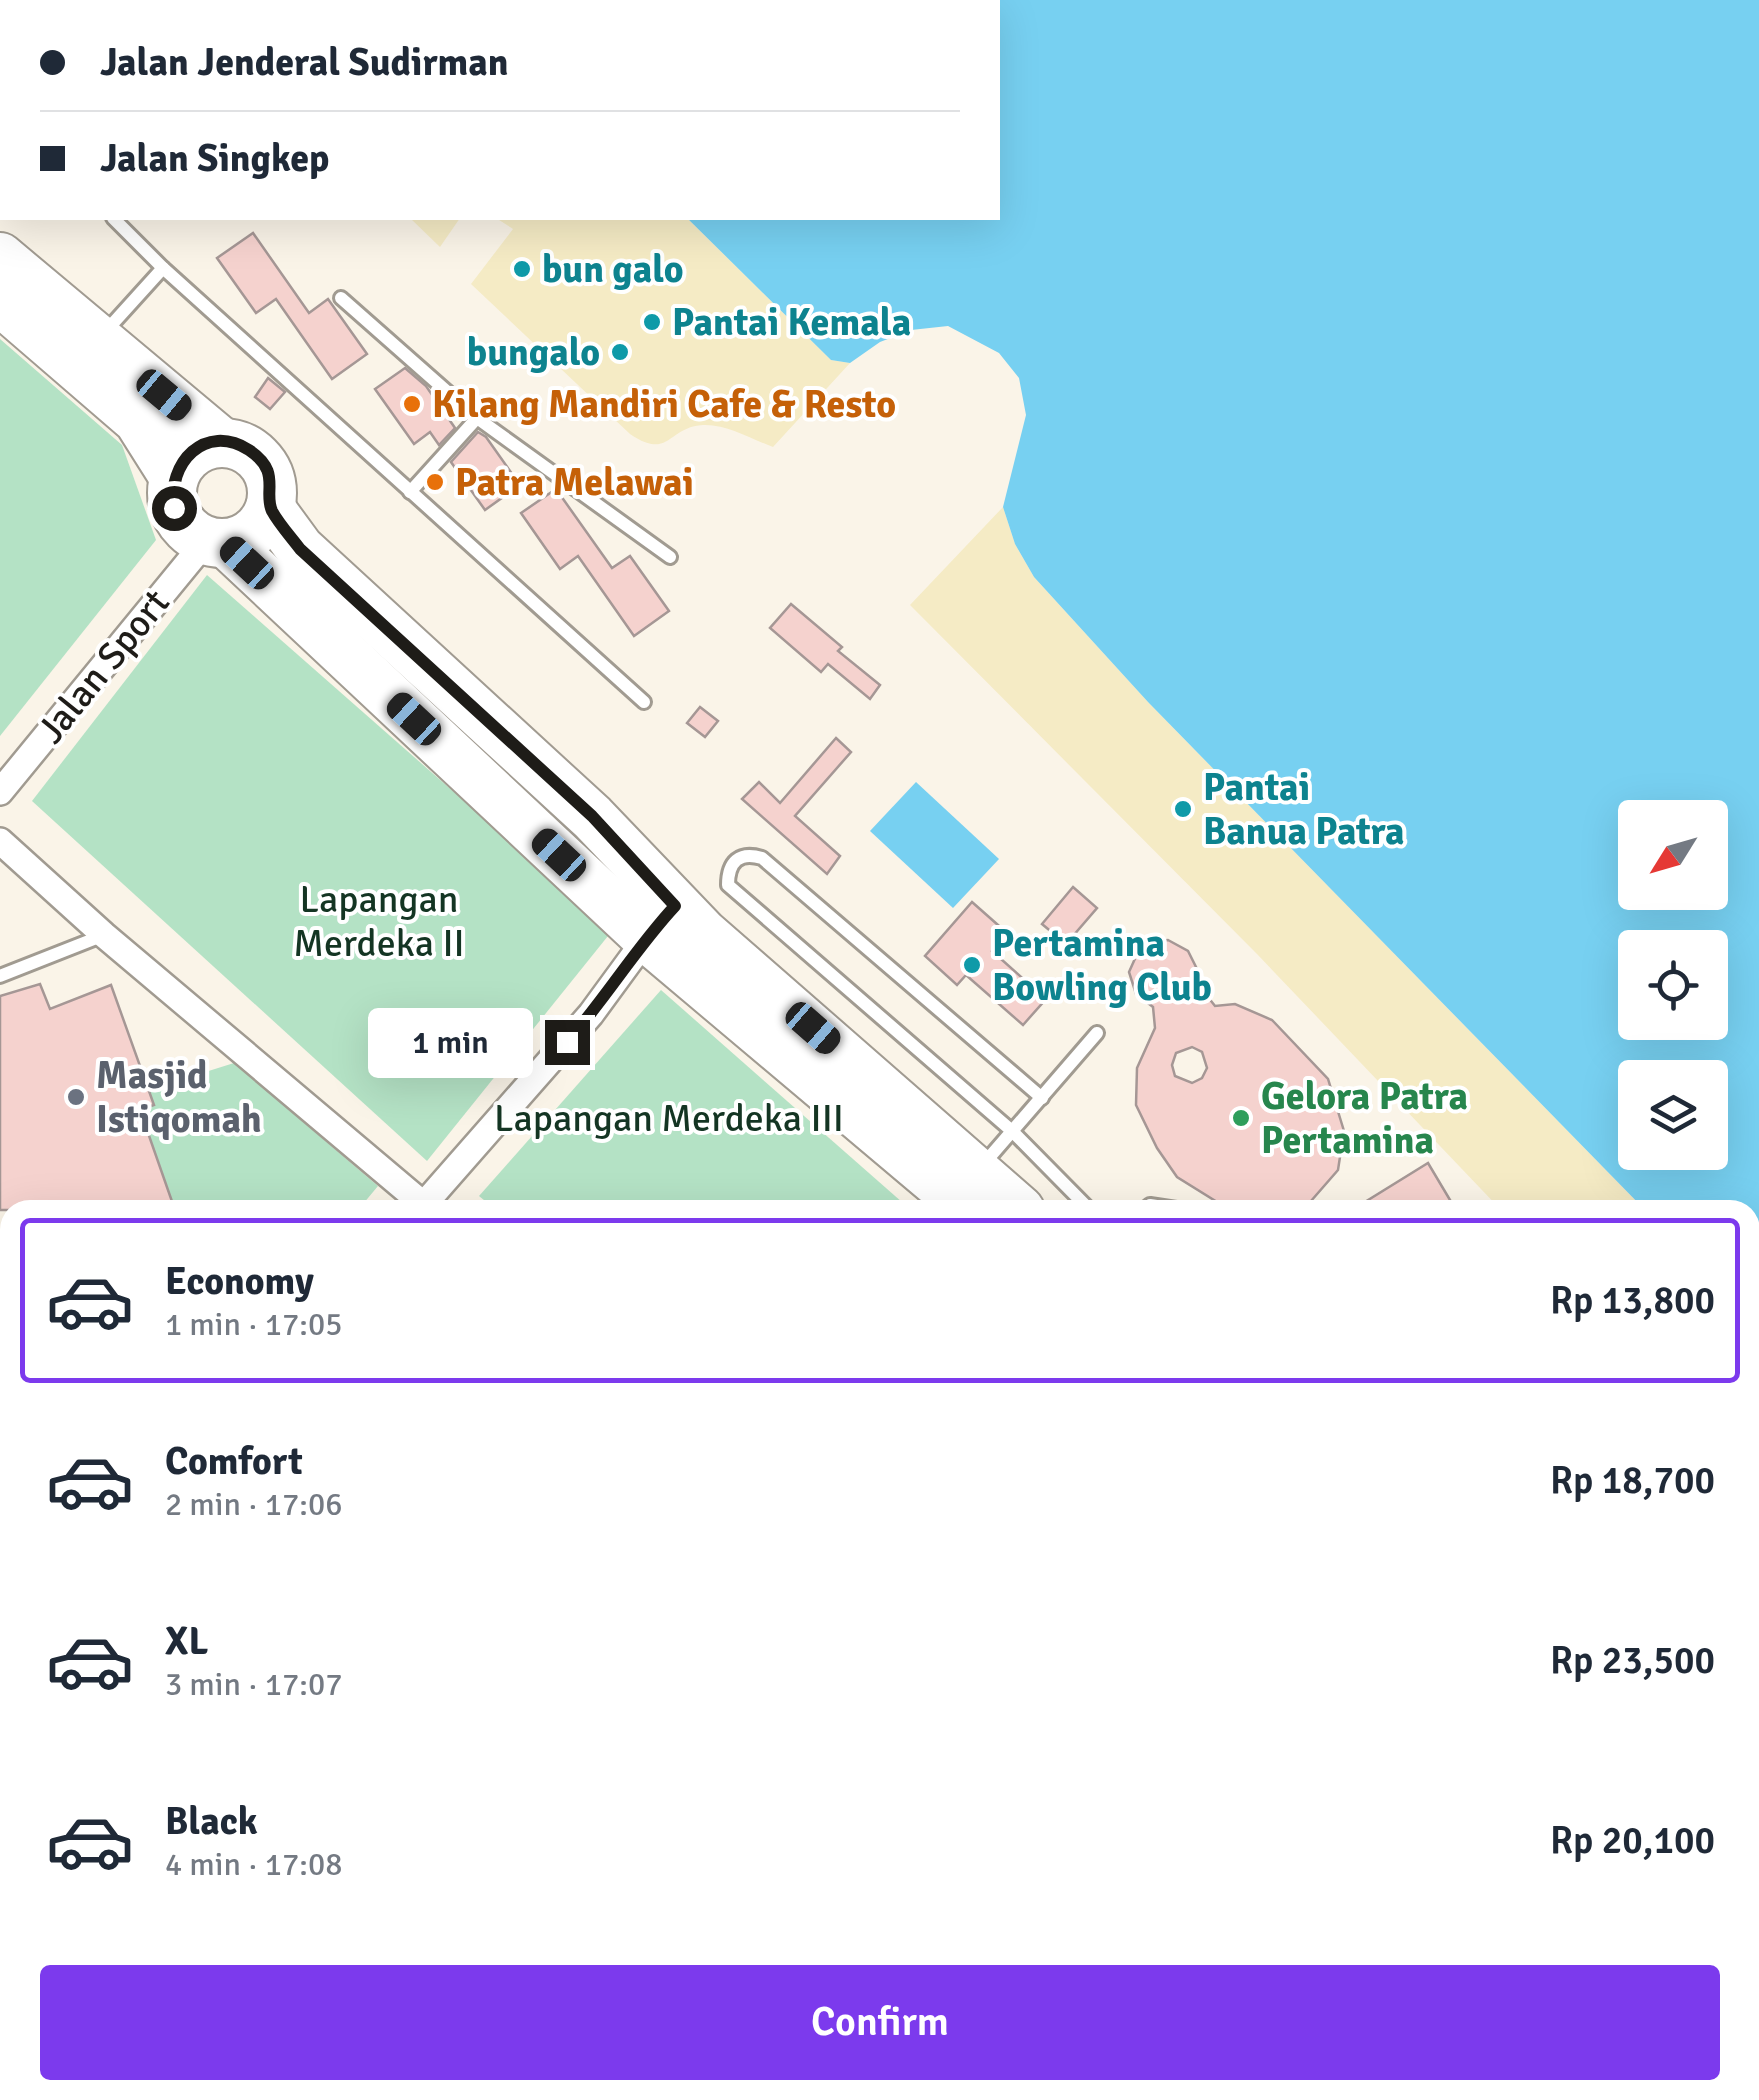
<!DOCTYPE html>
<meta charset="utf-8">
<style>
body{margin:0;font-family:Signika,sans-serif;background:#f6f6f7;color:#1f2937;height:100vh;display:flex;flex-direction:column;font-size:38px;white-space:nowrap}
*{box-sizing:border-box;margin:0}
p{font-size:32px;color:#747a83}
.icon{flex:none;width:55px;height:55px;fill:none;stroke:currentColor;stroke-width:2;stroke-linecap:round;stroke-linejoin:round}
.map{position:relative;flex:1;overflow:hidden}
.side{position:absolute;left:0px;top:1200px;width:1760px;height:900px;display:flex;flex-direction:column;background:#fff;border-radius:30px 30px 0 0;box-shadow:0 10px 40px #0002}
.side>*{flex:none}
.top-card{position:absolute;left:0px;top:0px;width:1000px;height:220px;box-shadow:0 10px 40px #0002;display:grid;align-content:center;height:220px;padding:0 40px;background:#fff}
.needle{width:65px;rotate:233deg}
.tools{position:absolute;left:1618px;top:800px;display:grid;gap:20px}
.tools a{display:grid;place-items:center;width:110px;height:110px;border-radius:10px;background:#fff;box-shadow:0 10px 40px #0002;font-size:50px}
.end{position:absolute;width:45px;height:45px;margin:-22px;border:12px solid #1e1c18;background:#fff;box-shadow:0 0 0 5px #fff}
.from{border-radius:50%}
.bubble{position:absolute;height:70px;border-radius:10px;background:#fff;box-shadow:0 10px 40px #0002;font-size:32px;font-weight:600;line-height:70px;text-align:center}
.car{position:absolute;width:30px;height:60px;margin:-30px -15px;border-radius:12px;box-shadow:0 0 8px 2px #0007;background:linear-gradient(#222 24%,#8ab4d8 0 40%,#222 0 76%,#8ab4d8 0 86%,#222 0)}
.top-card b{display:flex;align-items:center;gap:35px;height:95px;font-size:38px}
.top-card b+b{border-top:2px solid #e0e1e3}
.top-card i{width:25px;height:25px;background:#1f2937}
ul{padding:18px 0 0;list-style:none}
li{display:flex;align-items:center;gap:30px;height:165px;margin:0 20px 15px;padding:0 20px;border:5px solid transparent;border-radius:10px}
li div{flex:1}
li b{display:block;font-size:38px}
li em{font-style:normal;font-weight:600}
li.active{border-color:#7c3aed}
li>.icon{width:90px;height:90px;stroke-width:1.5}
.button{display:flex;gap:20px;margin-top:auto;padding:20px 40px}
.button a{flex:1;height:115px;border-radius:10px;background:#7c3aed;color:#fff;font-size:40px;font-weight:600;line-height:115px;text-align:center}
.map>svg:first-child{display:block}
</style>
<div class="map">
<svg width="1759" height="2100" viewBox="0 0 1759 2100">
<rect width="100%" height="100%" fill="#faf4e8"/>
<!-- green -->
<g fill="#b4e2c5">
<polygon points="0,339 122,445 156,540 0,736"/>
<polygon points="207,575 612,931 427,1161 32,801"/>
<polygon points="661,990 911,1210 496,1210 479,1196"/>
<polygon points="234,1063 378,1186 358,1210 200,1210 195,1206 175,1210 140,1110 154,1105 148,1090"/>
</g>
<!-- forest -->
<polygon fill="#82cc9f" points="1759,1258 1759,1549 1750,1554 1750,1261"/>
<!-- sand -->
<g fill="#f5ebc5">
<polygon points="410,218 460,218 440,247"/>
<path d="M496,218H687L831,360L850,363L773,447C751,439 727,424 703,425C667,427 670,461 630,434L471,284L513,229Z"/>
<polygon points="1003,507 1015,544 1034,577 1148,702 1645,1210 1501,1210 1257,954 910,605"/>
</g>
<!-- water -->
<g fill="#77d0f1" fill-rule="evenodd">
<path d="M465,0H1759V1258L1750,1261V1210H1645L1148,702L1034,577L1015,544L1003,507L1026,415L1019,378L999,353L948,326L911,330L880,342L850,363L831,360L687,218H998V2ZM1635,818H1710V892H1635ZM1635,948H1710V1022H1635ZM1635,1078H1710V1152H1635Z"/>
<polygon points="916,782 999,859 953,908 870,831"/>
<polygon points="1759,1549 1759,2100 1619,2100 1624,2090 1750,2090 1750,1554"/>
</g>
<!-- building -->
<g fill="#f5d2ce" stroke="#a59795" stroke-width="2.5" fill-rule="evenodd">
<polygon points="253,233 309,313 328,299 367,354 332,379 276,299 256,313 217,258"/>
<polygon points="405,368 426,386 455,428 439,445 430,432 414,444 375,389"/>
<polygon points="268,378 285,392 270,409 255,397"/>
<polygon points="478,432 486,437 520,485 485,510 451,462"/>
<polygon points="556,489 612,568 630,556 669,611 634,636 578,556 560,569 521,513"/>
<polygon points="791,604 842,647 838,651 880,685 870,699 828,664 821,672 770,628"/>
<polygon points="700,707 718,721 705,737 687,723"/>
<polygon points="836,738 851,752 795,816 840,856 827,874 742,799 759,782 780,803"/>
<polygon points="1073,887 1097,908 1066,944 1042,924"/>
<polygon points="972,902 1007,933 992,951 1046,999 1023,1025 966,975 957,985 925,956"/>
<path d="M1168,940L1188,951L1198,971L1197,983L1215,1006L1235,1004L1272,1020L1328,1079L1344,1131L1338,1170L1311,1201L1288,1210H1230L1177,1177L1157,1148L1136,1105L1137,1068L1155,1028L1153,1007L1136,994L1129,972L1138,952L1157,941ZM1192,1047L1202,1052L1207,1068L1202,1078L1192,1083L1175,1076L1172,1065L1176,1053Z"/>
<polygon points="40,984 50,1009 111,985 154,1105 140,1110 175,1210 0,1210 0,996"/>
<polygon points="1428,1163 1456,1210 1352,1210"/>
</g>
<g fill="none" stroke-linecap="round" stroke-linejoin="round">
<defs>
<g id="lane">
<polyline points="0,155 2,157"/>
<polyline points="113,218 163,268"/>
<polyline points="341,298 477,418 410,492"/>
<polyline points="106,331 163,268 644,702"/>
<polyline points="477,418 670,557"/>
<polyline points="0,976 104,935"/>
<path d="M1042,1098L762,858C739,851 728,862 728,885L1012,1131L1090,1210"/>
<polyline points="981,1167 1097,1033"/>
<polyline points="1144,1210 1150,1205 1183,1210"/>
<polyline points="1357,2100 1364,2090"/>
</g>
<g id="street">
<polyline points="0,792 206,541"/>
<polyline points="0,841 104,935 430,1210"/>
<polyline points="419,1210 591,1014 651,932"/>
<polyline points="0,1498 10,1510"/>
<polyline points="0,1732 10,1718"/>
<polyline points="552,2100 556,2090"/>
<polyline points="809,2100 814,2090"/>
</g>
<g id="secondary">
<polyline points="0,1843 10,1855"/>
<polyline points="0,1926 10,1930"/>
<polyline points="386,2090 406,2100"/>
</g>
<g id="highway">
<polyline points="0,257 221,442"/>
<polyline points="0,301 138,420 174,477"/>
<circle cx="222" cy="493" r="50"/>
<polyline points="270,508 300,549 592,817 703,933 1020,1210"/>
<polyline points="226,543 646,937 970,1210"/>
<polyline points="1111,2100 1116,2090"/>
<polyline points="1157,2100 1161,2090"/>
</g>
</defs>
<!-- lane casing -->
<use href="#lane" stroke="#a19b91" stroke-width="18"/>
<!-- street casing -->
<use href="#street" stroke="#a19b91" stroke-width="30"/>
<!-- secondary casing -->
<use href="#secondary" stroke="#a19b91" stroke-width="42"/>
<!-- highway casing -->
<use href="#highway" stroke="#a19b91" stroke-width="52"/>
<!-- lane -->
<use href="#lane" stroke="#fff" stroke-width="12"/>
<!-- street -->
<use href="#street" stroke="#fff" stroke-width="25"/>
<!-- secondary -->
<use href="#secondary" stroke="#fff" stroke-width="38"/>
<!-- highway -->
<use href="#highway" stroke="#fff" stroke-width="48"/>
</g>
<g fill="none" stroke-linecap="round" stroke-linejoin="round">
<!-- route -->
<path stroke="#1e1c18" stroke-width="12" d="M174,508C167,463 205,422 249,450C282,472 263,491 272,511C279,524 291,537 300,549L592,816L675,906C635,949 606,998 567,1042"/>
</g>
<!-- markers -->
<g fill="#0f9aa8" stroke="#fff" stroke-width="4">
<circle cx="522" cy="269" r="10"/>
<circle cx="652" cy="322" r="10"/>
<circle cx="620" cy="352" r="10"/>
<circle cx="1183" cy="809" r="10"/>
<circle cx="972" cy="965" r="10"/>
</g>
<g fill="#e8710a" stroke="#fff" stroke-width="4">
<circle cx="412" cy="404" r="10"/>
<circle cx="435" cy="482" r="10"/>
</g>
<circle fill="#6b7280" stroke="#fff" stroke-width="4" cx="76" cy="1097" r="10"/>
<circle fill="#2e9e5b" stroke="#fff" stroke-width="4" cx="1241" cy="1118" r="10"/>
<g text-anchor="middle" stroke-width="8" stroke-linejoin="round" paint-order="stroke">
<!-- culture labels -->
<g font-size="38" font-weight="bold" fill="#0d838f" stroke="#fff" text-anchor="start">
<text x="542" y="282">bun galo</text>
<text x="672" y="335">Pantai Kemala</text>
<text x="600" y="365" text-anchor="end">bungalo</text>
<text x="1203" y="800">Pantai<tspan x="1203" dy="44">Banua Patra</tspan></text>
<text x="992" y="956">Pertamina<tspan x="992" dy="44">Bowling Club</tspan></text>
</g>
<!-- food labels -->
<g font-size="38" font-weight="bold" fill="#c56008" stroke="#fff" text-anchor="start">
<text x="432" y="417">Kilang Mandiri Cafe &amp; Resto</text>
<text x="455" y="495">Patra Melawai</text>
</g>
<!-- street labels -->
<g font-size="38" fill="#1e1c18" stroke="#fff">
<text transform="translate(103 666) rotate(-51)" y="13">Jalan Sport</text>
</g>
<!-- park labels -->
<g font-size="38" fill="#143523" stroke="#fff">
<text x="379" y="912">Lapangan<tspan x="379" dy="44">Merdeka II</tspan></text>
<text x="669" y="1131">Lapangan Merdeka III</text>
</g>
<!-- worship labels -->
<g font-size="38" font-weight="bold" fill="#5b616d" stroke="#fff" text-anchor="start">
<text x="96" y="1088">Masjid<tspan x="96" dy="44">Istiqomah</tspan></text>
</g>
<!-- leisure labels -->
<g font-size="38" font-weight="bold" fill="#27864d" stroke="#fff" text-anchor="start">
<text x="1261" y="1109">Gelora Patra<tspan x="1261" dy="44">Pertamina</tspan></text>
</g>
</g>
</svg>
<div class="tools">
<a><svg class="needle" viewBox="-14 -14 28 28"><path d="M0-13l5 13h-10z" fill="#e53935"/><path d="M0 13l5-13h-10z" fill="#747a83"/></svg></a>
<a><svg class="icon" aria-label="locate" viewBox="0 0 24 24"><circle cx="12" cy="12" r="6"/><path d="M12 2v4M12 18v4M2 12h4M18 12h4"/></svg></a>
<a><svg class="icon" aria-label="layers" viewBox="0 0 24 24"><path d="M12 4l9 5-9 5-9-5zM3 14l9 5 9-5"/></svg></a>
</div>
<i class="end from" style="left:174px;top:508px"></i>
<i class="end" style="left:567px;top:1042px"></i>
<div class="bubble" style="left:368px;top:1008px;width:165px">1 min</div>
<i class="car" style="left:164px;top:395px;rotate:130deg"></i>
<i class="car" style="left:247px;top:563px;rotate:313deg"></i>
<i class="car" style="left:414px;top:719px;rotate:313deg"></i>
<i class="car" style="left:559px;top:855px;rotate:313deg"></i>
<i class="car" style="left:813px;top:1028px;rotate:131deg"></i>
<div class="top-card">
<b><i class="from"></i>Jalan Jenderal Sudirman</b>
<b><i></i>Jalan Singkep</b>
</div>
<section class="side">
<ul>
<li class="active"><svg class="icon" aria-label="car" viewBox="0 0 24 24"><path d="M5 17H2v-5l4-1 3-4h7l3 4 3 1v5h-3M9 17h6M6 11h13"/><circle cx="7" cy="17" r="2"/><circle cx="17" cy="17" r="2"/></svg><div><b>Economy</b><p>1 min · 17:05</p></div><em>Rp 13,800</em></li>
<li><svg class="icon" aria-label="car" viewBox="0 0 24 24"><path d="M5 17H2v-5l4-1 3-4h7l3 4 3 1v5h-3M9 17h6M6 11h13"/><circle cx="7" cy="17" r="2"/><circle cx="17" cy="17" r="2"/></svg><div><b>Comfort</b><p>2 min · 17:06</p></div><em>Rp 18,700</em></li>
<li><svg class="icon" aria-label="car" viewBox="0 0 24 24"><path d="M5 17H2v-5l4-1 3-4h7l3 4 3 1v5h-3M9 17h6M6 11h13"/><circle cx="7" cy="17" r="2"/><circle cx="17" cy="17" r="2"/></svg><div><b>XL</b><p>3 min · 17:07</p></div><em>Rp 23,500</em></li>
<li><svg class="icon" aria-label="car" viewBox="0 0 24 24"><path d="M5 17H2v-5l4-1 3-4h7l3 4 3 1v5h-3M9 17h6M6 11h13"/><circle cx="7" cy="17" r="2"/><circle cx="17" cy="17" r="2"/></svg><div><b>Black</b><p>4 min · 17:08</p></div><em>Rp 20,100</em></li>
</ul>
<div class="button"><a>Confirm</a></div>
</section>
</div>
